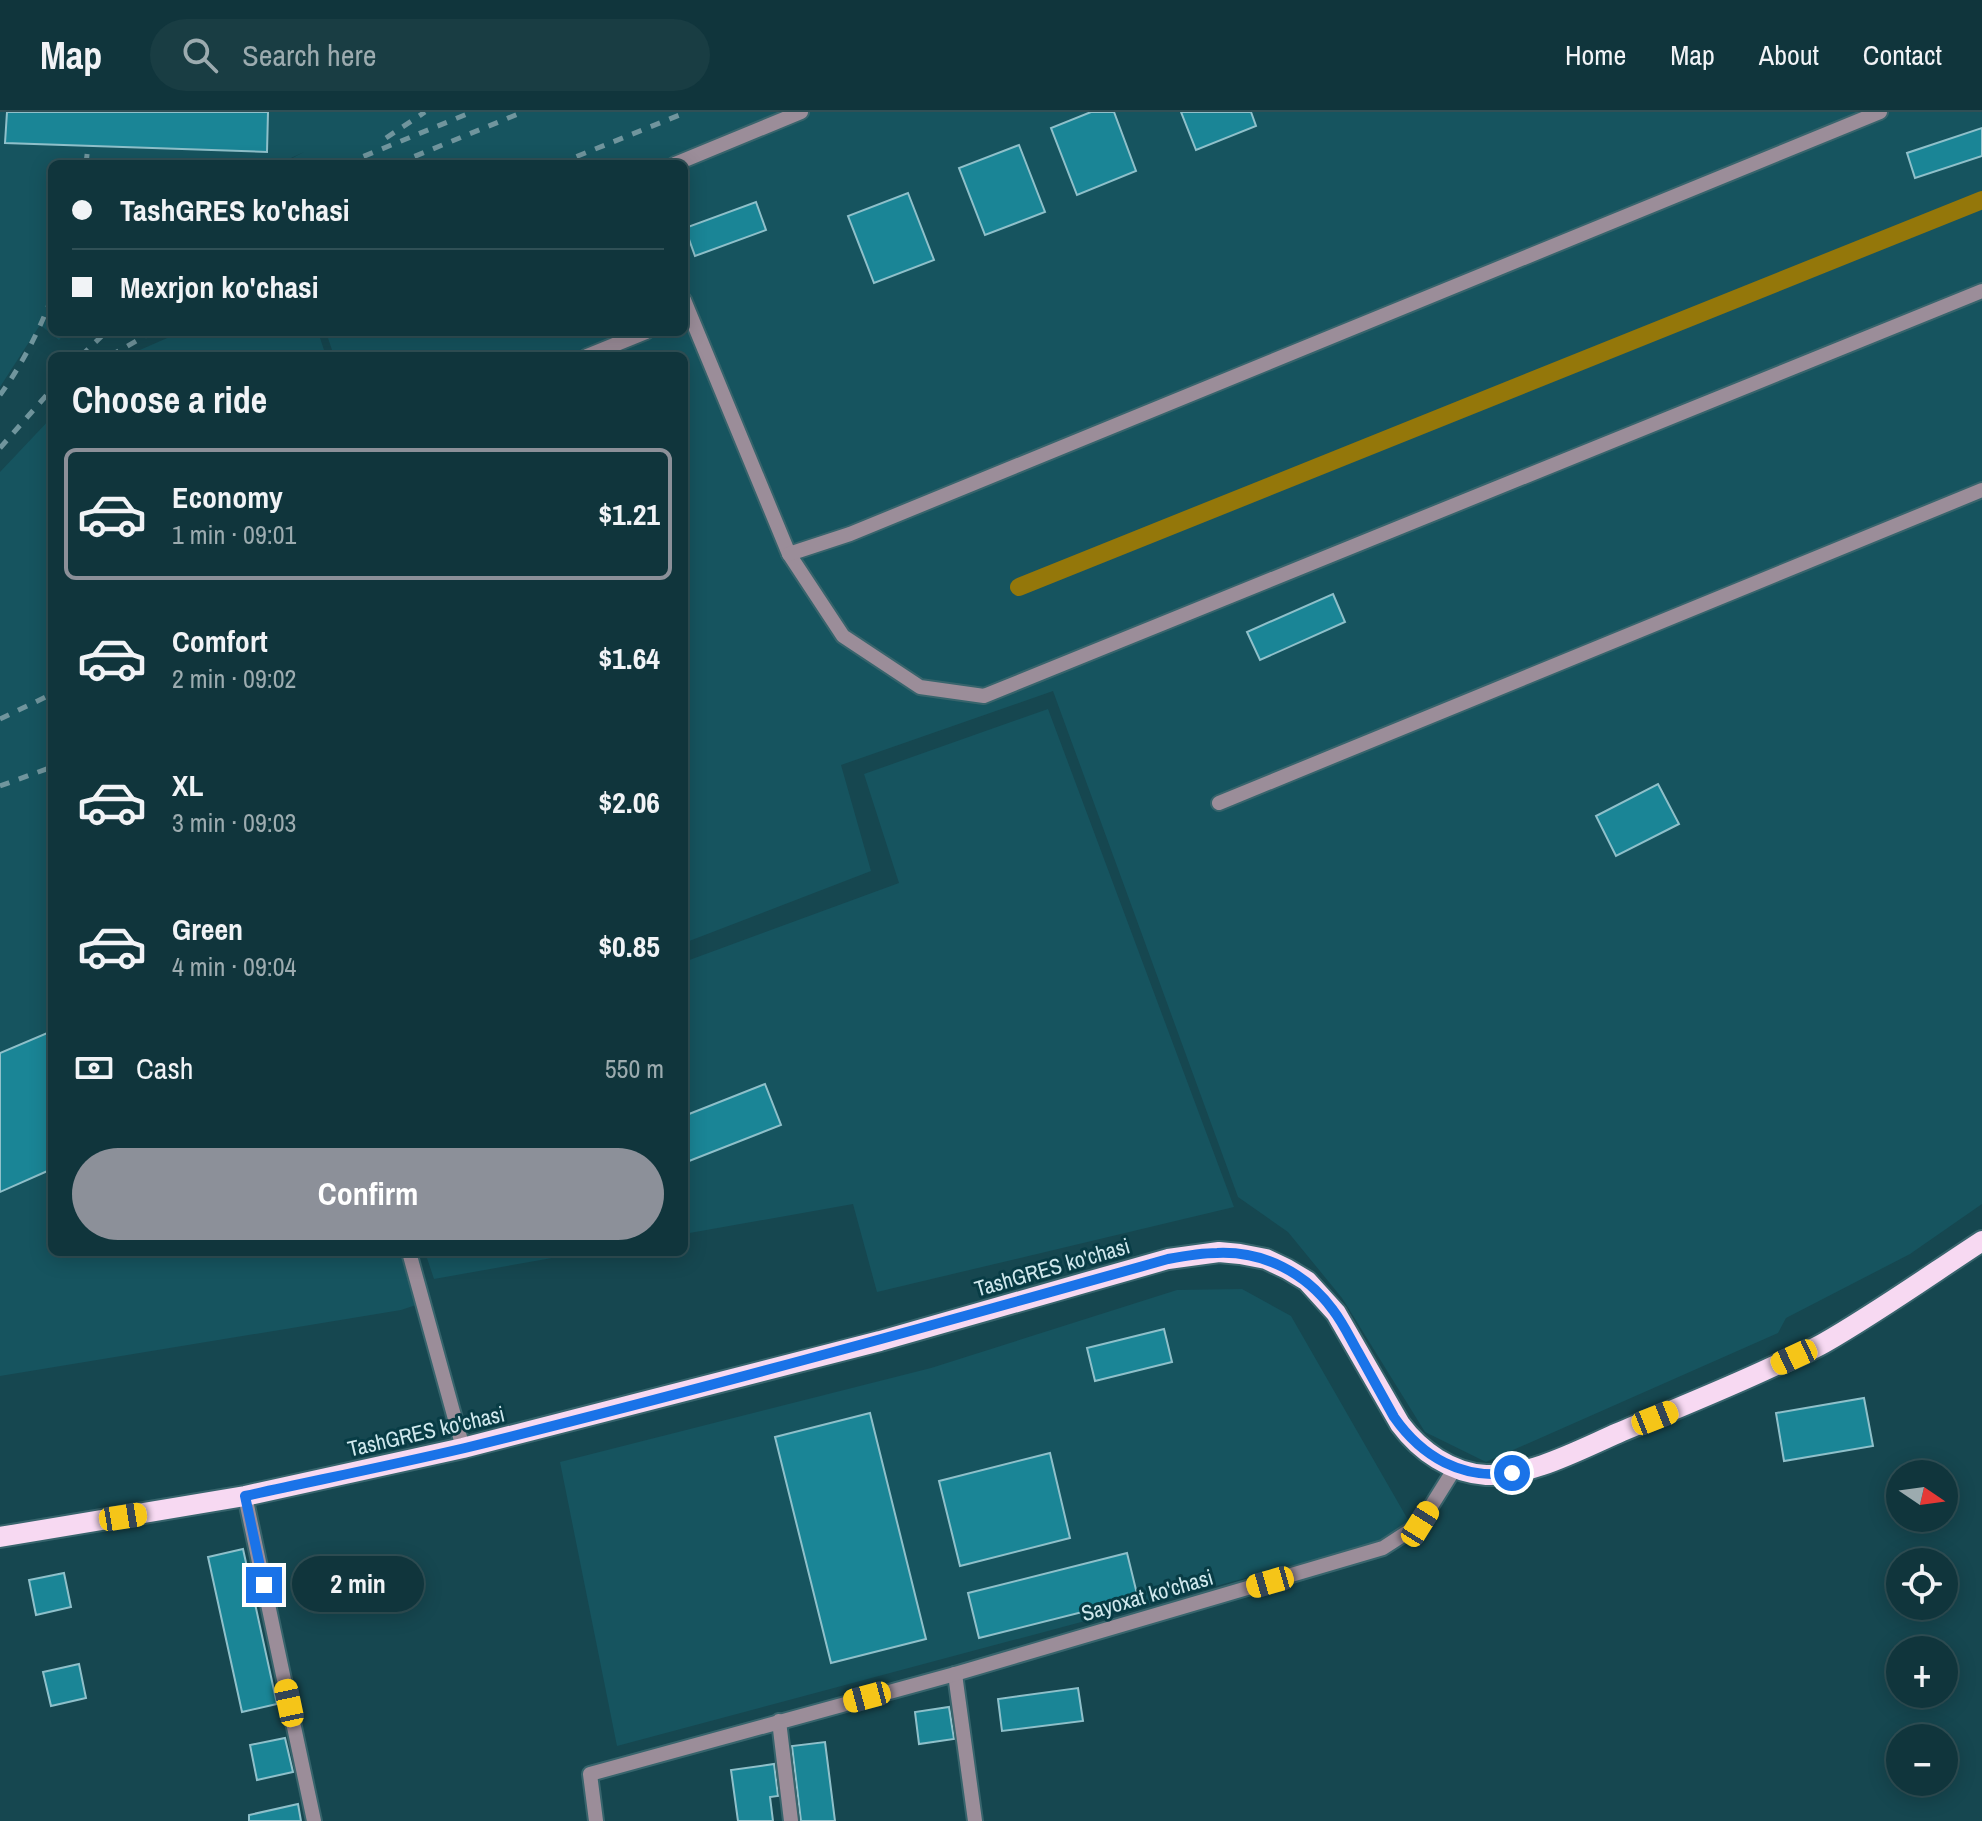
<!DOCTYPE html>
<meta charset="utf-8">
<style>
body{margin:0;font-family:"Archivo Narrow",sans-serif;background:#193d43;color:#f1f3f6;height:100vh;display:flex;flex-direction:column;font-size:30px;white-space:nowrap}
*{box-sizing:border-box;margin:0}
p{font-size:26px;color:#9cabaf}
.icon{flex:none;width:44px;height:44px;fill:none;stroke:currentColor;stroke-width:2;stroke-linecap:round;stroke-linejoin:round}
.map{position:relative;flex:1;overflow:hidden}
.drawer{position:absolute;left:48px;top:240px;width:640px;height:904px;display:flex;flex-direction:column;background:#10353c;border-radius:12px;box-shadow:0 4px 20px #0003,0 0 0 2px #305056}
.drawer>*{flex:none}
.banner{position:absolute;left:48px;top:48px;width:640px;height:176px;border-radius:12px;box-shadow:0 4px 20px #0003,0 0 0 2px #305056;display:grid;align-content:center;height:176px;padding:0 24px;background:#10353c}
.needle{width:52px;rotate:103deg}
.fabs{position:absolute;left:1886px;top:1348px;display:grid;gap:16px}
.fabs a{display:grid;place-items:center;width:72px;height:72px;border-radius:50%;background:#10353c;box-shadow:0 4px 20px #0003,0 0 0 2px #305056;font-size:40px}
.end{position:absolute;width:36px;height:36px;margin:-18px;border:10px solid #1a73e8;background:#fff;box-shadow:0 0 0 4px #fff}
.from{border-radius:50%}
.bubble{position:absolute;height:56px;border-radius:28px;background:#10353c;box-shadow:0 4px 20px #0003,0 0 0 2px #305056;font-size:26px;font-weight:800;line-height:56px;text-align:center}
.car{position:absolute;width:24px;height:48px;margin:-24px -12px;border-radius:10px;box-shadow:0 0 6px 2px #0007;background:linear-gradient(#f5c518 24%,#345 0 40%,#f5c518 0 76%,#345 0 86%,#f5c518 0)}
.banner b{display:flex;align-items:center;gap:28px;height:76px;font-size:30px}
.banner b+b{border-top:2px solid #305056}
.banner i{width:20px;height:20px;background:#f1f3f6}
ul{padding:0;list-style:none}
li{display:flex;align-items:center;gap:24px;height:132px;margin:0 16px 12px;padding:0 8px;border:4px solid transparent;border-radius:12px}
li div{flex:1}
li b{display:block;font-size:30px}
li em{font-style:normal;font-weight:800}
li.on{border-color:#8c9099}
li>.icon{width:72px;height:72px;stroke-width:1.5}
h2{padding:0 24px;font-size:36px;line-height:96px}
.pay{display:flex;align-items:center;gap:20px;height:88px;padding:0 24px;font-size:30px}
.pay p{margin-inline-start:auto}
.primary-button{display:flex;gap:16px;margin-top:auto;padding:16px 24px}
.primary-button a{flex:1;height:92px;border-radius:48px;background:#8c9099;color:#fff;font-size:32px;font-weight:800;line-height:92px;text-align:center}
header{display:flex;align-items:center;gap:48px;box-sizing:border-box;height:112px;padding:0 40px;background:#10353c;border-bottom:2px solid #305056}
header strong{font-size:38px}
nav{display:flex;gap:44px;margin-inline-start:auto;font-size:28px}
.search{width:560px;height:72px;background:#193d43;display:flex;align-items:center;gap:20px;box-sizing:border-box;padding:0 28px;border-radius:44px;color:#9cabaf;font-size:30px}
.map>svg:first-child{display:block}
</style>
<header>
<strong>Map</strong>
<div class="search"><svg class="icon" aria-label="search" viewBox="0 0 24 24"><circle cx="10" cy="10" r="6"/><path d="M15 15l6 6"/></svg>Search here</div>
<nav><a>Home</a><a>Map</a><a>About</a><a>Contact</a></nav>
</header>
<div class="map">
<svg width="1982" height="1709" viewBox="0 0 1982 1709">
<rect width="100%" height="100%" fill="#164750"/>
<!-- built -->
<g fill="#16545f">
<polygon points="0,0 1982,0 1982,1092 1910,1142 1786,1206 1778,1221 1486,1350 1425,1320 1342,1186 1288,1120 1238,1085 1053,579 841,653 871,759 684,831 684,244 334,244 326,220 684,220 684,52 281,52 304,40 278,52 52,52 52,220 66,220 59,228 40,213 0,275"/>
<polygon points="181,220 318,220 326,244 126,244"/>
<polygon points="52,305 52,1140 405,1140 422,1191 401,1198 0,1264 0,360"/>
<polygon points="1048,597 1234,1095 877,1180 853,1092 684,1122 684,850 899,771 864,662"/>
<polygon points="425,1140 586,1140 434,1167"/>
<polygon points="1242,1177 1291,1204 1411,1413 1373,1432 617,1634 560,1350 931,1256 1177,1178"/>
</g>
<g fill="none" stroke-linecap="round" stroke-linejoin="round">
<!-- canal -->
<polyline stroke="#94770a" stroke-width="18" points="1019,475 1982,88"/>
</g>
<!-- building -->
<g fill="#1a8596" stroke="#8fc0ca" stroke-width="2">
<polygon points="7,0 268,0 267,40 5,31"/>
<polygon points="1091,0 1114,0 1136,59 1077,83 1051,16"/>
<polygon points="1181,0 1251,0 1256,14 1196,38"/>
<polygon points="1982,16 1982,44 1915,66 1907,41"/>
<polygon points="1019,33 1045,100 985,123 959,56"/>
<polygon points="908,81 934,148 874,171 848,104"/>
<polygon points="756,90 766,118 695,144 685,116"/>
<polygon points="1333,482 1345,510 1260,548 1247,520"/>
<polygon points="1658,672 1679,712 1616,744 1596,704"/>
<polygon points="52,919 52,1057 0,1080 0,941"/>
<polygon points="765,972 781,1013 684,1051 684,1004"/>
<polygon points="1164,1217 1172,1250 1095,1269 1087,1236"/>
<polygon points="1864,1286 1873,1334 1784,1349 1776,1301"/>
<polygon points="870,1301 926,1527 831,1551 775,1325"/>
<polygon points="1050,1341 1070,1426 960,1454 939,1369"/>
<polygon points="243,1437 277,1592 242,1600 208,1445"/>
<polygon points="1127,1441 1138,1486 979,1526 968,1481"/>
<polygon points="64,1461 71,1495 36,1503 29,1468"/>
<polygon points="79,1552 86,1586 51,1594 43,1560"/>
<polygon points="1078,1576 1083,1609 1002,1619 998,1587"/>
<polygon points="949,1595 954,1627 919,1632 915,1600"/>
<polygon points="285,1626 293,1660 257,1668 250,1633"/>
<polygon points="825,1630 835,1709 801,1709 792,1634"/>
<polygon points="774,1652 778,1684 770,1685 773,1709 738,1709 731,1658"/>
<polygon points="298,1692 301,1709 249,1709 249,1703"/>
</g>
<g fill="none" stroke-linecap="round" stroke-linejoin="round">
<defs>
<g id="minor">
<polyline points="675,52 801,0"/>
<polyline points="684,188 789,442 843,524 920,575 984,584 1982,179"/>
<polyline points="587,244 646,220"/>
<polyline points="789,442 850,422 1880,0"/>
<polyline points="1219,691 1982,378"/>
<polyline points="409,1140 463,1336"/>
<polyline points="245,1384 314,1709"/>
<polyline points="955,1562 975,1709"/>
<polyline points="779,1609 791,1709"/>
<polyline points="596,1709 590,1662 955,1562 1383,1436 1420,1412 1455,1356"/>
</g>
<path id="major" d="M0,1425L245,1384L463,1336L880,1229L1168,1147L1219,1140L1240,1142L1266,1147L1287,1157L1307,1169L1336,1201L1400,1312C1420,1339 1451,1361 1486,1363C1529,1365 1579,1338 1618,1321C1670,1299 1723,1278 1774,1254C1791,1247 1808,1240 1824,1231C1878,1200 1930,1163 1982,1129"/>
</defs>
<!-- minor casing -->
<use href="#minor" stroke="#37646c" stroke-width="18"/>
<!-- major casing -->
<use href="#major" stroke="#37646c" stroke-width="24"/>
<!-- minor -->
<use href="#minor" stroke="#9b8d99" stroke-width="14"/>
<!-- major -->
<use href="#major" stroke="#f7d9f2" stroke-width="20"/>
<!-- rail -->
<g stroke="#70959d" stroke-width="5" stroke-dasharray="10 10" stroke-linecap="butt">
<polyline points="386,26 425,0"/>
<polyline points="86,52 88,34"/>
<polyline points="345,52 472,0"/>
<polyline points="396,52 523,0"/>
<polyline points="558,52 687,0"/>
<polyline points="81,244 106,220"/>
<polyline points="110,244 152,220"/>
<path d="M0,283C20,256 41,216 52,184"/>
<polyline points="0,336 52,277"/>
<polyline points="0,607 52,582"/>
<polyline points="0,674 52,655"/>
</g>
</g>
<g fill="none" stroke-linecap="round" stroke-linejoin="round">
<!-- route -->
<path stroke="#1a73e8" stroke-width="10" d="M264,1473L245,1384C318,1368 392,1353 465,1336C700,1278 934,1213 1168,1147C1184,1144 1200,1141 1217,1141C1264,1139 1306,1161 1333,1198C1343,1211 1350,1226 1358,1240C1370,1262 1382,1283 1394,1305C1422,1345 1462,1368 1512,1361"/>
</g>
<g text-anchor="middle" stroke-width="6" stroke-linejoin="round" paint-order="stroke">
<!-- street labels -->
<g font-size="22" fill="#cfe8ed" stroke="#083c45">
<text transform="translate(1052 1155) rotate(-16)" y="8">TashGRES ko'chasi</text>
<text transform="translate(426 1319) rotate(-13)" y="8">TashGRES ko'chasi</text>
<text transform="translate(1147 1483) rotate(-16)" y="8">Sayoxat ko'chasi</text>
</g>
</g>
</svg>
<div class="fabs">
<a><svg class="needle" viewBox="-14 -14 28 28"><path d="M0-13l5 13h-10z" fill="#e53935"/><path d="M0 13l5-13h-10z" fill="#9cabaf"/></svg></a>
<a><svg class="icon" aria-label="locate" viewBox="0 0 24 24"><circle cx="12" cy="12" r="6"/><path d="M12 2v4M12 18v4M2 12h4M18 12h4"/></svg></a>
<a>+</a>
<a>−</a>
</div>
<i class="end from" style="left:1512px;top:1361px"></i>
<i class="end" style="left:264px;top:1473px"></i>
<div class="bubble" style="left:292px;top:1444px;width:132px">2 min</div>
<i class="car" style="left:1794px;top:1245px;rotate:245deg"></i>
<i class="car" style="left:1655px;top:1306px;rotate:68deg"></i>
<i class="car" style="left:123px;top:1405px;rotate:81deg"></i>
<i class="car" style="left:1420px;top:1412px;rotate:32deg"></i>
<i class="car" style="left:1270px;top:1470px;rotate:254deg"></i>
<i class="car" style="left:867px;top:1585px;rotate:255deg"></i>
<i class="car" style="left:289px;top:1591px;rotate:348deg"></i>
<div class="banner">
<b><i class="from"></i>TashGRES ko'chasi</b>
<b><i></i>Mexrjon ko'chasi</b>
</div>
<section class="drawer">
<h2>Choose a ride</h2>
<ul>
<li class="on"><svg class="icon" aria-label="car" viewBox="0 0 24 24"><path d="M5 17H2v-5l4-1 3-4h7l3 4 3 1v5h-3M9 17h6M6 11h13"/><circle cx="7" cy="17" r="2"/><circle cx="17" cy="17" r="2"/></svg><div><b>Economy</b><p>1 min · 09:01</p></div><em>$1.21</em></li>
<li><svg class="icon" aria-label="car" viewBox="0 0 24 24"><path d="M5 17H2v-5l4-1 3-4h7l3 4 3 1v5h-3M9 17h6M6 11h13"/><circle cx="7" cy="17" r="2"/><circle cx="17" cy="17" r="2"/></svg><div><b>Comfort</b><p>2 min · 09:02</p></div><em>$1.64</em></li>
<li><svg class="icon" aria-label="car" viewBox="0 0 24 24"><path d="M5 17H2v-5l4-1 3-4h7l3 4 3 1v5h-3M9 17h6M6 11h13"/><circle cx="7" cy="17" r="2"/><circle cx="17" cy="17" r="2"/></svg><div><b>XL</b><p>3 min · 09:03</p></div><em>$2.06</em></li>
<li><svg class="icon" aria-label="car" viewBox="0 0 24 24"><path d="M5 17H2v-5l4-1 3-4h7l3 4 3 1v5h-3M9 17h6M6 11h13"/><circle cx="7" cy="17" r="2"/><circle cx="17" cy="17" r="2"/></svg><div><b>Green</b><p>4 min · 09:04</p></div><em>$0.85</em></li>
</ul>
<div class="pay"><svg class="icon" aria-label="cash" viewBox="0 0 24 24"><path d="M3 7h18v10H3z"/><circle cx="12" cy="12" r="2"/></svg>Cash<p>550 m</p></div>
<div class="primary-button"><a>Confirm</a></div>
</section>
</div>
